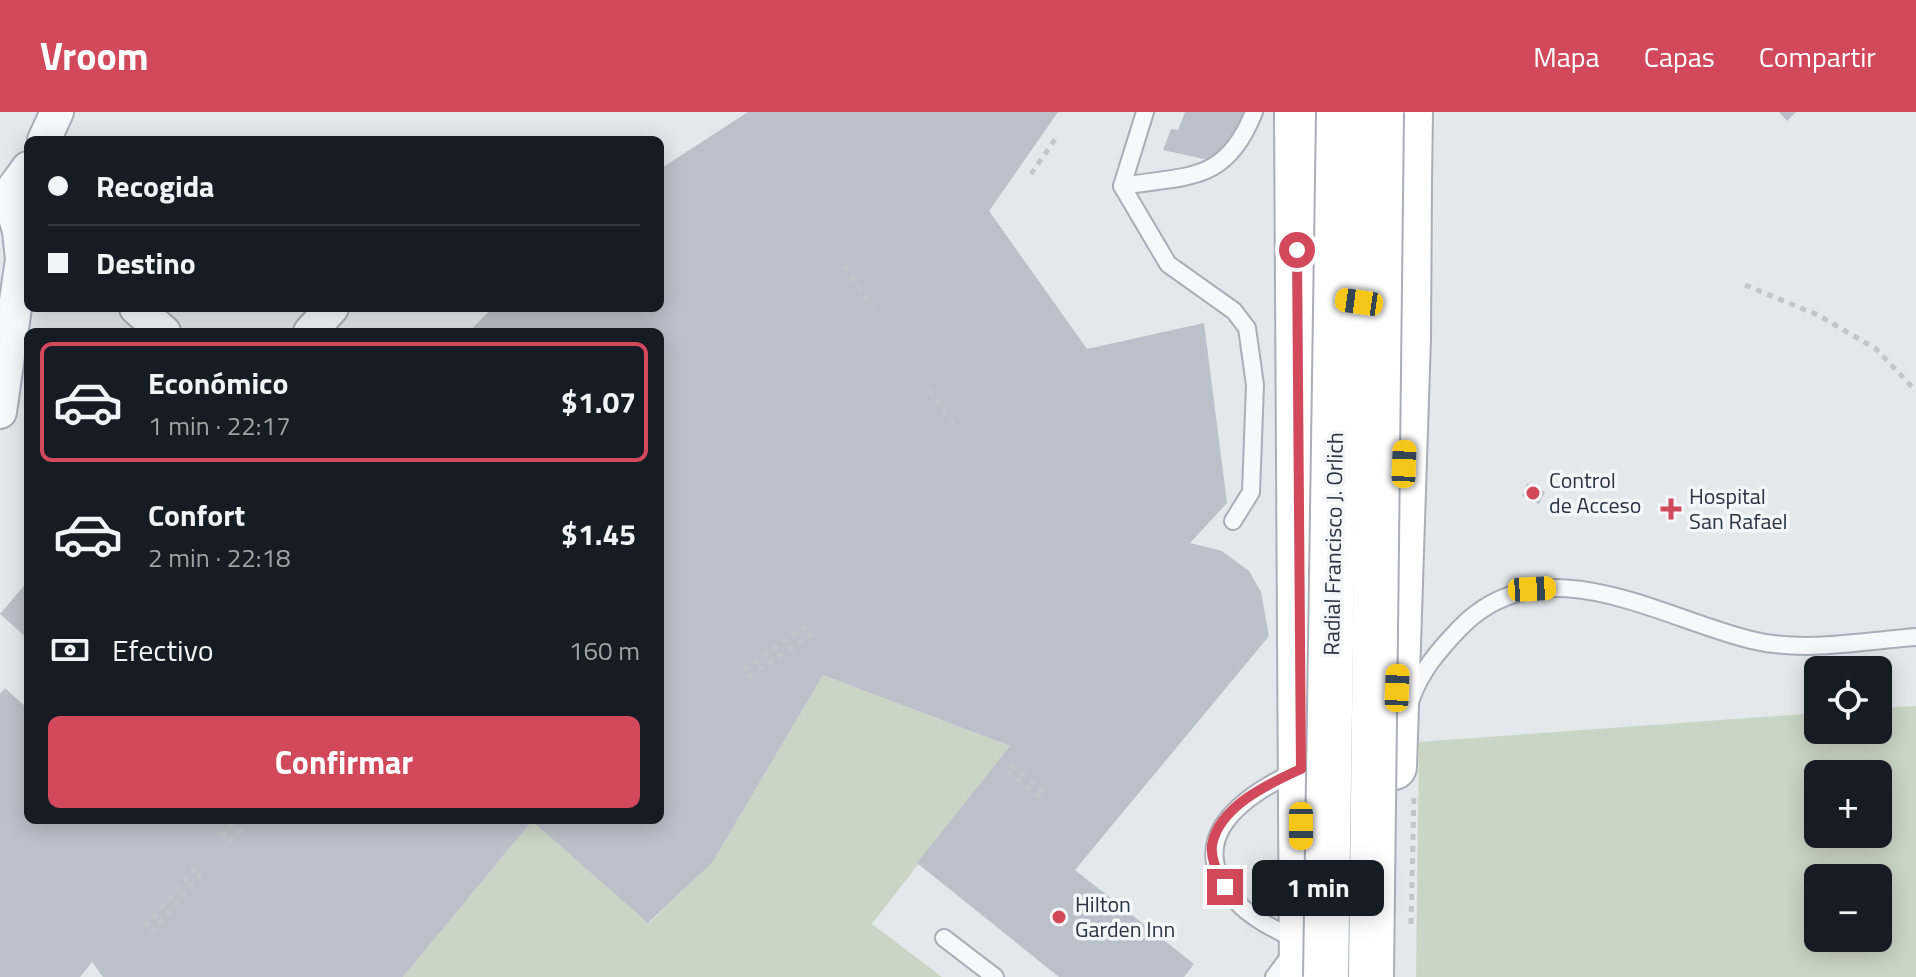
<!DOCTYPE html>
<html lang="es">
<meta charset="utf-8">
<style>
body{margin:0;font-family:"Titillium Web",sans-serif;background:#242831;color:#f1f3f6;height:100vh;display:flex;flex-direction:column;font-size:30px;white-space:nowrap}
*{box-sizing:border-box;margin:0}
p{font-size:26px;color:#9ea1a6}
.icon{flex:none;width:44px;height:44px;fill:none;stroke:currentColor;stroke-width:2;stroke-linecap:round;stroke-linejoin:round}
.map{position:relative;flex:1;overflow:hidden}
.details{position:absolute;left:24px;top:216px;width:640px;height:496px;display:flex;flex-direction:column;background:#171b24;border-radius:12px;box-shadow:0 4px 20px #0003}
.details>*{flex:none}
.banner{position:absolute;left:24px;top:24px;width:640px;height:176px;border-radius:12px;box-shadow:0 4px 20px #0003;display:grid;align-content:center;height:176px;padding:0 24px;background:#171b24}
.buttons{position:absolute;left:1804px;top:544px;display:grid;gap:16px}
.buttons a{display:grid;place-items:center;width:88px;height:88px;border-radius:12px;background:#171b24;box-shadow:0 4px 20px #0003;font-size:40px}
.end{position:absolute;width:36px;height:36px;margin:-18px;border:10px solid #d1495b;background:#fff;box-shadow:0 0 0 4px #fff}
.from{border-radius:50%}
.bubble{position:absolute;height:56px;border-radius:12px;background:#171b24;box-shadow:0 4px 20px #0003;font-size:26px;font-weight:700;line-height:56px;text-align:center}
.car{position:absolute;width:24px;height:48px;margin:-24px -12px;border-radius:10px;box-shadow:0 0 6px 2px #0007;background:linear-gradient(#f5c518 24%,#345 0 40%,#f5c518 0 76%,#345 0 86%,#f5c518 0)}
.banner b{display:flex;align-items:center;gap:28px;height:76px;font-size:30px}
.banner b+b{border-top:2px solid #363941}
.banner i{width:20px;height:20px;background:#f1f3f6}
ul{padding:14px 0 0;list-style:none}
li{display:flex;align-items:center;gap:24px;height:120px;margin:0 16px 12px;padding:0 8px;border:4px solid transparent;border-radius:12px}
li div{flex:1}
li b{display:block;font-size:30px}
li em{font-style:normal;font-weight:700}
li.on{border-color:#d1495b}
li>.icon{width:72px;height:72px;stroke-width:1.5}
.pay{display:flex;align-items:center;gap:20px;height:88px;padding:0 24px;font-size:30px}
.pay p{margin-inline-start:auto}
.button{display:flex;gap:16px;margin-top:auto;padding:16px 24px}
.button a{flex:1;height:92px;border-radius:12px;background:#d1495b;color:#fff;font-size:32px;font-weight:700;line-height:92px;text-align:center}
header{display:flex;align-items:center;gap:48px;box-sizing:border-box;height:112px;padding:0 40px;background:#d1495b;color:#fff}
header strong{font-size:38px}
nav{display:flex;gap:44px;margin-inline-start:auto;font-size:28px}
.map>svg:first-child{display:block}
</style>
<header>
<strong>Vroom</strong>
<nav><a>Mapa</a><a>Capas</a><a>Compartir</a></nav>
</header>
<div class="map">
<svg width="1916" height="865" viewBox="0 0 1916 865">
<rect width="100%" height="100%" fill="#e4e7ec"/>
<!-- green -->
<g fill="#c9d6c5" fill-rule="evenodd">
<polygon points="823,563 1010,634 872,812 942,865 403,865 532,709 649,811 712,751"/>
<path d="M1916,594V865H1416L1419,630L1818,601V618H1878V596ZM1818,662H1878V722H1818ZM1818,766H1878V826H1818Z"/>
</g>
<!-- building -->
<g fill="#bbc0ca">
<polygon points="748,0 1058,0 989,99 1087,237 1204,211 1227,391 1190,431 1222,439 1249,459 1261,480 1269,524 1075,758 1194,852 1184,865 1059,865 917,751 1010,634 823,563 712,751 648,811 532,709 403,865 103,865 92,850 80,865 0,865 0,582 5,576 28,597 28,708 660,708 660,220 469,220 492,196 660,196 660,57"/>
<polygon points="1185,0 1243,0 1244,6 1213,49 1163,38 1171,17 1178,18"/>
<polygon points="1779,0 1796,0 1787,9"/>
<polygon points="1527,371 1545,380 1539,392 1522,384"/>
<polygon points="28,469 28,527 0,502"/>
</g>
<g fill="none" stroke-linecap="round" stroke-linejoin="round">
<defs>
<g id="service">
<polyline points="1145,0 1122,74 1168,152 1234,199 1247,216 1255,273 1251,380 1233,409"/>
<path d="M1122,74C1189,63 1226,71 1254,0"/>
<path d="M1411,587C1421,559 1438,539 1459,517C1541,430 1658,505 1751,528C1804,541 1863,529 1916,525"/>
<polyline points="944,826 995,865"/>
<path d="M1274,865L1300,830C1281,820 1258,810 1242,795C1178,732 1237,687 1296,659"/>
</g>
<g id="minor">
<polyline points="44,28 57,0"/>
<polyline points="0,94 28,56"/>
<polyline points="136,196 164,220"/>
<polyline points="310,220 332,196"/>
<polyline points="0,300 22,147 19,119 9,85"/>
</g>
<g id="secondary">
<polyline points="1297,0 1302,865"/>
<polyline points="1347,100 1394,91 1409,69 1410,0"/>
<path d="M1343,188C1375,192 1401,187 1408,225L1394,655"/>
<polyline points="1408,225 1409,69"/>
</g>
</defs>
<!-- service casing -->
<use href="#service" stroke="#a9aeb7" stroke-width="20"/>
<!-- minor casing -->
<use href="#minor" stroke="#a9aeb7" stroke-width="36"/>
<!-- secondary casing -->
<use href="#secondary" stroke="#a9aeb7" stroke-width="48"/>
<!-- path -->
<g stroke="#c2c5cb" stroke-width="5" stroke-dasharray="6 6" stroke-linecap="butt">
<polyline points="1031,62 1058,23"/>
<polyline points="844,154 873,196"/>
<polyline points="1745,173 1818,203 1876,237 1916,279"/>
<polyline points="929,278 957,317"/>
<polyline points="743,558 811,511"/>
<polyline points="748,565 816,519"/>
<polyline points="1011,653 1049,684"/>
<polyline points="1007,659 1045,689"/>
<polyline points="223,725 237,708"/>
<polyline points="229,730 248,708"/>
<polyline points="1411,812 1414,682"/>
<polyline points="145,815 199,753"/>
<polyline points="151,821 205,758"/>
</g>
<!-- service -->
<use href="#service" stroke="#f7f8fa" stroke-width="16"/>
<!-- minor -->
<use href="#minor" stroke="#f7f8fa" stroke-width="32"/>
<!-- secondary -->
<use href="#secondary" stroke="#fff" stroke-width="44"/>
<defs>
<g id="secondary-bridge">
<polyline points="1326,865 1339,0"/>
<polyline points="1371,865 1381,0"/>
</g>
</defs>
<!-- secondary-bridge casing -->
<use href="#secondary-bridge" stroke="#a9aeb7" stroke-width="48" stroke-linecap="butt"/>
<!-- secondary-bridge -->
<use href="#secondary-bridge" stroke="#fff" stroke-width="44"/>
</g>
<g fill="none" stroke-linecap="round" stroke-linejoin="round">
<!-- route -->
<path stroke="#d1495b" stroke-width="10" d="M1225,775C1219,763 1210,748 1212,733C1219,694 1270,671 1301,657L1297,138"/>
</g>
<!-- markers -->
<g fill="#d1495b" stroke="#f4f6f9" stroke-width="3">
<circle cx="1533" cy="381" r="8"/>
<path d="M1667 385h8v8h8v8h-8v8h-8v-8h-8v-8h8z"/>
<circle cx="1059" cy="805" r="8"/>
</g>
<g text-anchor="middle" stroke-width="7" stroke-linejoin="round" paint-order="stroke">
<!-- poi labels -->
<g font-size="22" fill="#2b3445" stroke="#f4f6f9" text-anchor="start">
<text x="1549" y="376">Control<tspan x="1549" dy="25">de Acceso</tspan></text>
<text x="1689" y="392">Hospital<tspan x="1689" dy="25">San Rafael</tspan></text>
<text x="1075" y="800">Hilton<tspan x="1075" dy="25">Garden Inn</tspan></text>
</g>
<!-- street labels -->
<g font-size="22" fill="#2b3445" stroke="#f4f6f9">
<text transform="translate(1333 432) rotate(-89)" y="8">Radial Francisco J. Orlich</text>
</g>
</g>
</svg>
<div class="buttons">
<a><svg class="icon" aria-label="locate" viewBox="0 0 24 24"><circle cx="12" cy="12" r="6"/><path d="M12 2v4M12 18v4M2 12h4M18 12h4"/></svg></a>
<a>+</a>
<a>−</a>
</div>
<i class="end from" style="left:1297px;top:138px"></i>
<i class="end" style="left:1225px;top:775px"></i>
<div class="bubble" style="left:1252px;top:748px;width:132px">1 min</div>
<i class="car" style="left:1359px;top:190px;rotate:278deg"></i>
<i class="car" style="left:1404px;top:352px;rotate:2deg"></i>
<i class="car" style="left:1532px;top:477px;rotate:87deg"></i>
<i class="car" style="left:1397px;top:576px;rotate:2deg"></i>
<i class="car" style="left:1301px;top:714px;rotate:180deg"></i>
<div class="banner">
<b><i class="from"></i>Recogida</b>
<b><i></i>Destino</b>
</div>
<section class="details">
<ul>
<li class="on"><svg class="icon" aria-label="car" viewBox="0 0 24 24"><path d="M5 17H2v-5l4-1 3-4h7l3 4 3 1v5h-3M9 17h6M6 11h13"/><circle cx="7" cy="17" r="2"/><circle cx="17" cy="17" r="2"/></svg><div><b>Económico</b><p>1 min · 22:17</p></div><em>$1.07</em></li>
<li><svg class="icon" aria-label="car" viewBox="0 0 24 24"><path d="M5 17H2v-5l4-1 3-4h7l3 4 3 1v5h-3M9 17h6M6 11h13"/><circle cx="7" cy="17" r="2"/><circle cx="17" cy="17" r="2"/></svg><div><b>Confort</b><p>2 min · 22:18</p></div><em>$1.45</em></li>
</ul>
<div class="pay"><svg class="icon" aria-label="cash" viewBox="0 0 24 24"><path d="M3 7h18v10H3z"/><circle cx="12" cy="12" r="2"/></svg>Efectivo<p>160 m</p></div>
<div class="button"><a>Confirmar</a></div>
</section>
</div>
